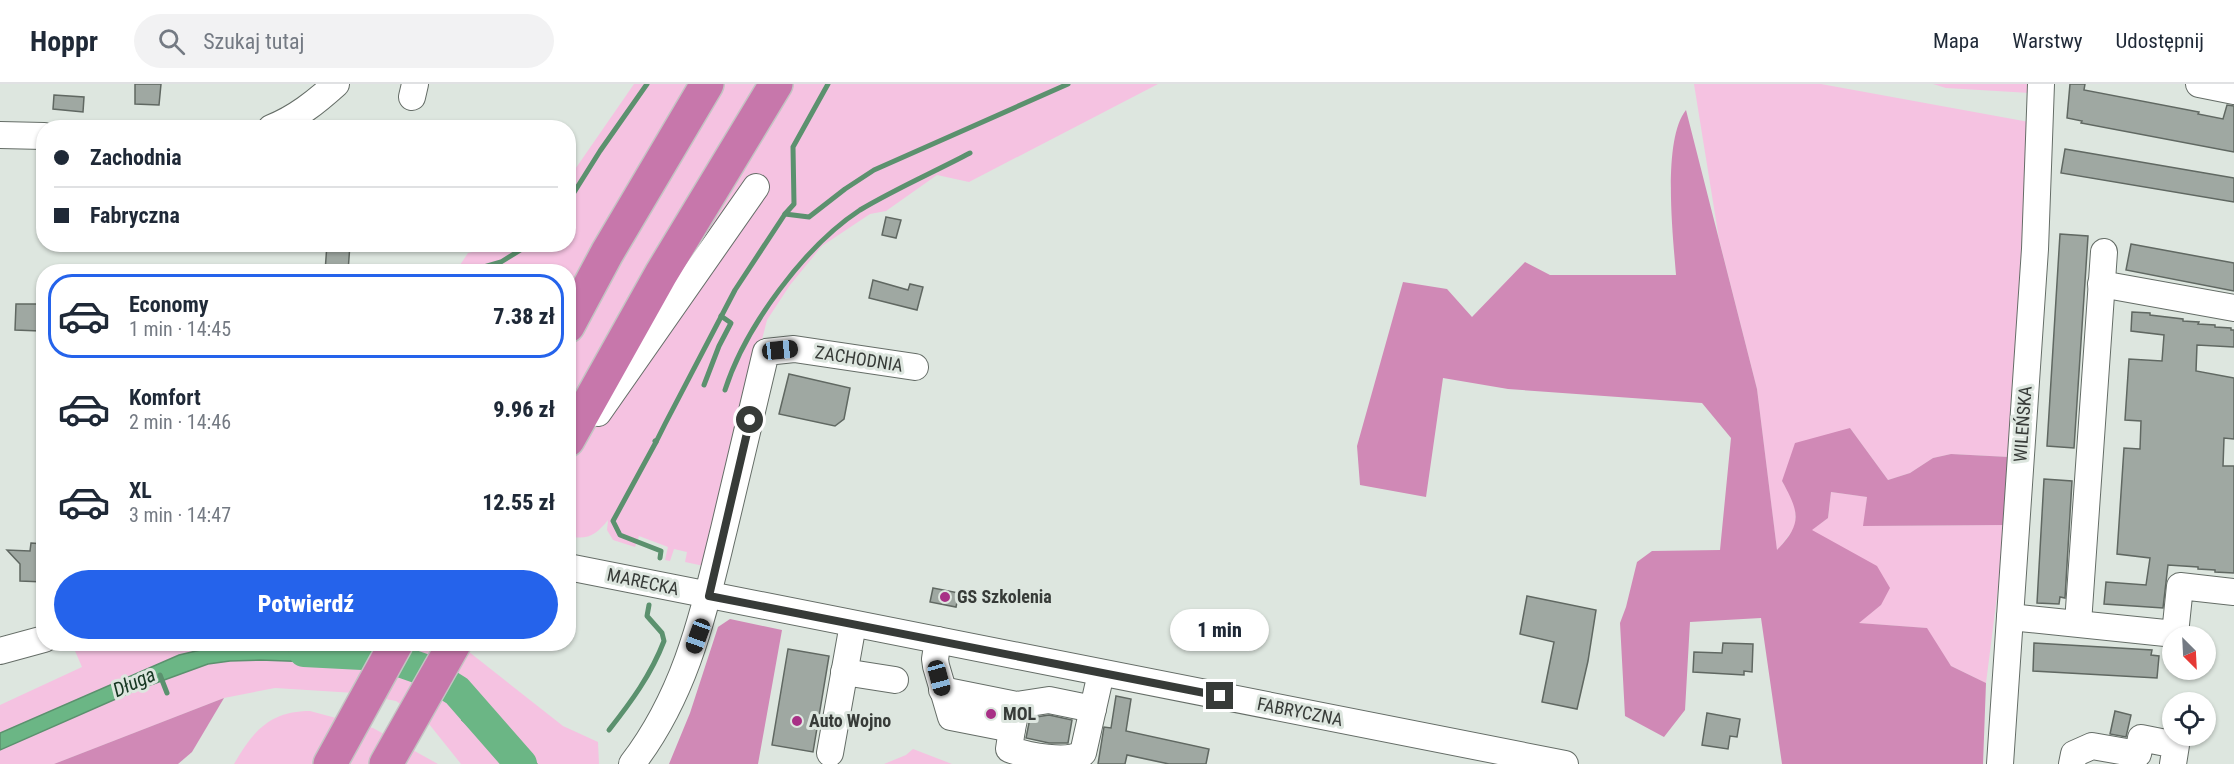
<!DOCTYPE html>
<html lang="pl">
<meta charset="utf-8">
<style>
body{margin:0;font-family:"Roboto Condensed",sans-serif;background:#f2f2f3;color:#1f2937;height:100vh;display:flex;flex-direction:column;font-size:22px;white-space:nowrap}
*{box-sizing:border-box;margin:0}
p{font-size:20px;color:#747a83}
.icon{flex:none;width:33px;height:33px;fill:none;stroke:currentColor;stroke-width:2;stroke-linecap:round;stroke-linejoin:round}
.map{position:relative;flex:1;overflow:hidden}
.details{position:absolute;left:36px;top:180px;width:540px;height:387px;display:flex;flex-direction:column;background:#fff;border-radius:24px;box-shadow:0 2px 4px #0004}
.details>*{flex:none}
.hud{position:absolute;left:36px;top:36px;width:540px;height:132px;border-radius:24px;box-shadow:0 2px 4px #0004;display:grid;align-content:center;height:132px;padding:0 18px;background:#fff}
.needle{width:39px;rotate:156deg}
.buttons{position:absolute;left:2162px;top:542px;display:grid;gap:12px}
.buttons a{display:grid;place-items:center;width:54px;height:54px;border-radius:50%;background:#fff;box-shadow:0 2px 4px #0004;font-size:30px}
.end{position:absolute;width:27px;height:27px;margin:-14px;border:8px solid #373b38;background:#fff;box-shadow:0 0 0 3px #fff}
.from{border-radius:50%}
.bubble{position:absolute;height:42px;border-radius:21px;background:#fff;box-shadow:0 2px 4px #0004;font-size:20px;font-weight:800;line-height:42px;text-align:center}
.car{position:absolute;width:18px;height:36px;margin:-18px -9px;border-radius:8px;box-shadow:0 0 4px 2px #0007;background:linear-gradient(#222 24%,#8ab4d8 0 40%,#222 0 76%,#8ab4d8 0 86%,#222 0)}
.hud b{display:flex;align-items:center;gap:21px;height:57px;font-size:22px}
.hud b+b{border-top:2px solid #e0e1e3}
.hud i{width:15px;height:15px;background:#1f2937}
ul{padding:10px 0 0;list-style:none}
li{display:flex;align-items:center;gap:18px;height:84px;margin:0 12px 9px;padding:0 6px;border:3px solid transparent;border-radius:24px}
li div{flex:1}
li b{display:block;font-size:22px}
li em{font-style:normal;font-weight:800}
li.current{border-color:#2563eb}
li>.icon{width:54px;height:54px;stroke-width:1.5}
.primary-button{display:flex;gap:12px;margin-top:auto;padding:12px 18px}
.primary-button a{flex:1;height:69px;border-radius:36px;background:#2563eb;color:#fff;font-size:24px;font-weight:800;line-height:69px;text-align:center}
header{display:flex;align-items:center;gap:36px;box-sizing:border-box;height:84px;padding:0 30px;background:#fff;border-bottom:2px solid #e0e1e3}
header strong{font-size:28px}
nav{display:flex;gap:33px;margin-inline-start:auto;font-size:21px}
.search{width:420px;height:54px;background:#f2f2f3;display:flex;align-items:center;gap:15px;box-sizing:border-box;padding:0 21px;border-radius:33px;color:#747a83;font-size:22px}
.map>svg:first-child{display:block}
</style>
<header>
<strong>Hoppr</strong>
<div class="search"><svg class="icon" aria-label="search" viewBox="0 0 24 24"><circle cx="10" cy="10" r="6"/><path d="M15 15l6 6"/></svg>Szukaj tutaj</div>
<nav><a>Mapa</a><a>Warstwy</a><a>Udostępnij</a></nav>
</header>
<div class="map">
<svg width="2234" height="680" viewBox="0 0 2234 680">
<rect width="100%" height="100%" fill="#dde6df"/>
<!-- green -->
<g fill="#f5c2e1">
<path d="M634,0H1158L969,98L937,91L886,127L870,130L822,162L790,201L767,236L704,482L685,478L687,468L674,465L670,477L665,476L668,463L639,452L635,463L613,456L607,446L608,436C597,450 587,457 569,452L568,188H460V181L468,169L503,161L568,160L569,94Z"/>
<polygon points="1694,0 1821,0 2029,38 2009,373 1951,370 1933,374 1910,389 1888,396 1850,344 1782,397 1795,420 1796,442 1777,467 1757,305 1719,155"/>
<polygon points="1933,0 2030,0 2030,9 1946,4"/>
<polygon points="1831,408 1867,413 1864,442 2006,441 1986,599 1951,582 1926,544 1858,539 1881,521 1811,446 1828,434"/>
<polygon points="72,560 459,560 563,642 598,658 599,680 461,680 429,640 396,617 355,609 275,604 224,614 54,680 0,680 0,621 82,583"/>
<path d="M310,627L373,644L438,680H234C253,647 270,627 310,627Z"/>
<polygon points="913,665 952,680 884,680 906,671"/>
</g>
<!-- forest -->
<g fill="#d089b6">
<path d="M1686,26L1757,305L1777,466C1803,439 1799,428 1782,397L1795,359L1850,344L1888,396L1910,389L1933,374L1951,370L2009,373L2006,441L1863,442L1867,413L1831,408L1828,434L1812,446L1877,482L1890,504L1881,521L1859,539L1927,544L1951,582L1986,599L1983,680H1782L1761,534L1690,538L1685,626L1664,653L1625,632L1620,539L1626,523L1637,478L1652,467L1720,466L1731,354L1702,319L1508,305L1443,294L1426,413L1360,401L1357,362L1403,198L1447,205L1472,233L1525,178L1550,191H1676C1673,152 1662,56 1686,26Z"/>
<polygon points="730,535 782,546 758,680 669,680 690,629 718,543"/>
<polygon points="224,614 192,668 178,680 54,680"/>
</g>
<!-- water -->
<g fill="#6bb685" stroke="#5b916e" stroke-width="1.5">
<polygon points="226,560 349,561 340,579 260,576 230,577 208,580 134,607 0,666 0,649 179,571"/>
<polygon points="475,612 537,680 506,680 488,659 462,636"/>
</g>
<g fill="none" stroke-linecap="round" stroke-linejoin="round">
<!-- stream -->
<g stroke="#5b916e" stroke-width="5">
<polyline points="568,118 600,67 647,0"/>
<polyline points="785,130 794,120 793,63 828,0"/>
<polyline points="476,188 477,185 501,178 530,160"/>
<polyline points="704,301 719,262 731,239 721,232"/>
<path d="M725,306C745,243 805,162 860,126C895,105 934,88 970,69"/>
<polyline points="655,357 656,358 665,340 735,206 785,130 809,133 845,105 874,86 1068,0"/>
<polyline points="656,358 613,437 620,451 661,467 660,474"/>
<polyline points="160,591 167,609"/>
<path d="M609,646C631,618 651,591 664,557L662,549L647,532L649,521"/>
</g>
<!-- river -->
<polyline stroke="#6bb685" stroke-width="32" points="304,567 382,571 422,585 457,607 521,680"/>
</g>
<!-- building -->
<g fill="#9fa8a2" stroke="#606862" stroke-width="1.5">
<polygon points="135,0 161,0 159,21 135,20"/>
<polygon points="2070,0 2085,0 2084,6 2199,28 2198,30 2223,35 2227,21 2234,22 2234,68 2081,39 2082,37 2067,34"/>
<polygon points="54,11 84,13 83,28 53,25"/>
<polygon points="2065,65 2234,94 2234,118 2061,89"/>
<polygon points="886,133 901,136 896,154 882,151"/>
<polygon points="2060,150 2088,152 2074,364 2047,362"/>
<polygon points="327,160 350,160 348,188 325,188"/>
<polygon points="2131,160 2234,179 2234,207 2126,186"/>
<polygon points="873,196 908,206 910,200 923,203 917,226 869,214"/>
<polygon points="16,220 40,220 40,247 15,246"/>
<polygon points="2132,228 2150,229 2150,231 2183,235 2183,237 2199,238 2198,240 2215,241 2215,243 2231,244 2231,246 2234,246 2234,263 2197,261 2196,287 2234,294 2234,355 2224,354 2223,382 2234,382 2234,489 2215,488 2215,486 2198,485 2198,483 2168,481 2163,524 2104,520 2106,498 2146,501 2150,474 2117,470 2124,364 2140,365 2141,337 2125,336 2129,275 2162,277 2164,251 2131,247"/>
<polygon points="789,290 850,304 844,335 835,342 779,330"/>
<polygon points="2044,395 2072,397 2065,514 2060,513 2059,520 2037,519"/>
<polygon points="31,459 44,460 44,498 20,497 20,480 7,466 30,467"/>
<polygon points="933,504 959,509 956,523 930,518"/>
<polygon points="1527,512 1596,526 1588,577 1577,625 1542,618 1554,558 1520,550"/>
<polygon points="1723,559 1753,560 1752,588 1744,587 1744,591 1693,588 1694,568 1722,569"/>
<polygon points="2034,559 2152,566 2151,571 2159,572 2157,594 2033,587"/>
<polygon points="788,565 829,572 813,668 772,661"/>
<polygon points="1116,612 1131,615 1126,647 1209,665 1206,680 1169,680 1127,671 1125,680 1098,680 1104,643 1111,644"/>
<polygon points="2115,627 2131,631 2126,653 2110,650"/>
<polygon points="1707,629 1740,635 1737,653 1730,652 1728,665 1702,661"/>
<polygon points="1049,631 1072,636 1068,659 1049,659 1026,654 1030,634"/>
</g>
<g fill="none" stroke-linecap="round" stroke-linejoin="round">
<defs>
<g id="minor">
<polyline points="2199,0 2234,7"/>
<polyline points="412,13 415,0"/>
<path d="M271,44C296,34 316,18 336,0"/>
<polyline points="0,51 44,52"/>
<polyline points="2101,200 2234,224"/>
<polyline points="598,329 756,103"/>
<polyline points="568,483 1565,680"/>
<polyline points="2010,533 2175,550 2180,502 2234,508"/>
<polyline points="2078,539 2104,168"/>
<polyline points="938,556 935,575 936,582 951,633 1012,645 1017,621"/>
<polyline points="0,567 44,555"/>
<polyline points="844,588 895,596"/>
<polyline points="942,606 1017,621 1049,616 1093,625"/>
<path d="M1012,645L1009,665C1028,672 1068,680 1083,669L1101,589"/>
<polyline points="830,669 853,540"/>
<path d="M632,680C687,608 703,530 724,445C738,386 752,327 766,268L794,265L915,283"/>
<polyline points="2000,680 2035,165 2041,0"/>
<polyline points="2072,680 2074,670 2092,662 2138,670 2141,654 2176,661 2173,680"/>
</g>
<g id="highway">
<polyline points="568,242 607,169 707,0"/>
<polyline points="568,356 661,190 776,0"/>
<polyline points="330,680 396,560"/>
<polyline points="386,680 454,560"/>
</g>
</defs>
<!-- minor casing -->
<use href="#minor" stroke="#656d67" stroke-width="28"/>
<!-- highway casing -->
<use href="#highway" stroke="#c3c4c3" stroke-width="36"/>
<!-- minor -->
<use href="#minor" stroke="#fff" stroke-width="26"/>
<!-- highway -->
<use href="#highway" stroke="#c777ab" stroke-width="33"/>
</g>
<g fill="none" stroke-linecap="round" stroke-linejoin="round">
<!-- route -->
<polyline stroke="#373b38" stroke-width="8" points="750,336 709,512 1220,612"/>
</g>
<!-- markers -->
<g fill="#a83086" stroke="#dde6df" stroke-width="2">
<circle cx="945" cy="513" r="6"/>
<circle cx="991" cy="630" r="6"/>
<circle cx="797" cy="637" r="6"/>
</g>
<g text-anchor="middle" stroke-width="6" stroke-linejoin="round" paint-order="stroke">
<!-- street labels -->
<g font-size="18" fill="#373b38" stroke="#dde6df">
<text transform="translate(859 275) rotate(9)" y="6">ZACHODNIA</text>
<text transform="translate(2023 340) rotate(-86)" y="6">WILEŃSKA</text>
<text transform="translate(643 498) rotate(12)" y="6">MARECKA</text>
<text transform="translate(1300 628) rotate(11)" y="6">FABRYCZNA</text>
</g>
<!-- poi labels -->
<g font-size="18" font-weight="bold" fill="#373b38" stroke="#dde6df" text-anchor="start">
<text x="957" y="519">GS Szkolenia</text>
<text x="1003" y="636">MOL</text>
<text x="809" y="643">Auto Wojno</text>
</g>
<!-- water labels -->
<g font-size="20" font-style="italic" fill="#163722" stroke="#dde6df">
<text transform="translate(134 598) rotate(-24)" y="7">Długa</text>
</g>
</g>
</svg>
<div class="buttons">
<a><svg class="needle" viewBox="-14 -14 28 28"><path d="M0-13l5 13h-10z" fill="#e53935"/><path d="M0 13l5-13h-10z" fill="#747a83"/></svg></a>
<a><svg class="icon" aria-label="locate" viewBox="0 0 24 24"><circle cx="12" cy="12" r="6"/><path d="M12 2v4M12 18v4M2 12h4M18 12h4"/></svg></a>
</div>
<i class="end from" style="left:750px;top:336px"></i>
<i class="end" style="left:1220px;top:612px"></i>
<div class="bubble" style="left:1170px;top:525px;width:99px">1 min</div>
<i class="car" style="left:780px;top:266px;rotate:84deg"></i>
<i class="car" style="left:698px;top:552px;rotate:200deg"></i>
<i class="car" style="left:939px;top:594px;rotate:165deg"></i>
<div class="hud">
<b><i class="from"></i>Zachodnia</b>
<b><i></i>Fabryczna</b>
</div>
<section class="details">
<ul>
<li class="current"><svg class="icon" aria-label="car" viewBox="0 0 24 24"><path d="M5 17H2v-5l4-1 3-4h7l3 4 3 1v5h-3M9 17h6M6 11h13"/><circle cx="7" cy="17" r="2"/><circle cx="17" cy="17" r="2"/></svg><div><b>Economy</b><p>1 min · 14:45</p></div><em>7.38 zł</em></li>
<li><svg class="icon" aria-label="car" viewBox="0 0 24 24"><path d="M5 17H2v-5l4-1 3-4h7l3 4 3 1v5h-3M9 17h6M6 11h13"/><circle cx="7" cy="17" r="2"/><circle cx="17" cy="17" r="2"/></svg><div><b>Komfort</b><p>2 min · 14:46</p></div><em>9.96 zł</em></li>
<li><svg class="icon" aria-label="car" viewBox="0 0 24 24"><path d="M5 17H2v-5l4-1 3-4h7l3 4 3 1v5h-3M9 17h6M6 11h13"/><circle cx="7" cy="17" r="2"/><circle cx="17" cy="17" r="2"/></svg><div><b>XL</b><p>3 min · 14:47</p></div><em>12.55 zł</em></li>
</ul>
<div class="primary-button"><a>Potwierdź</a></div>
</section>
</div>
